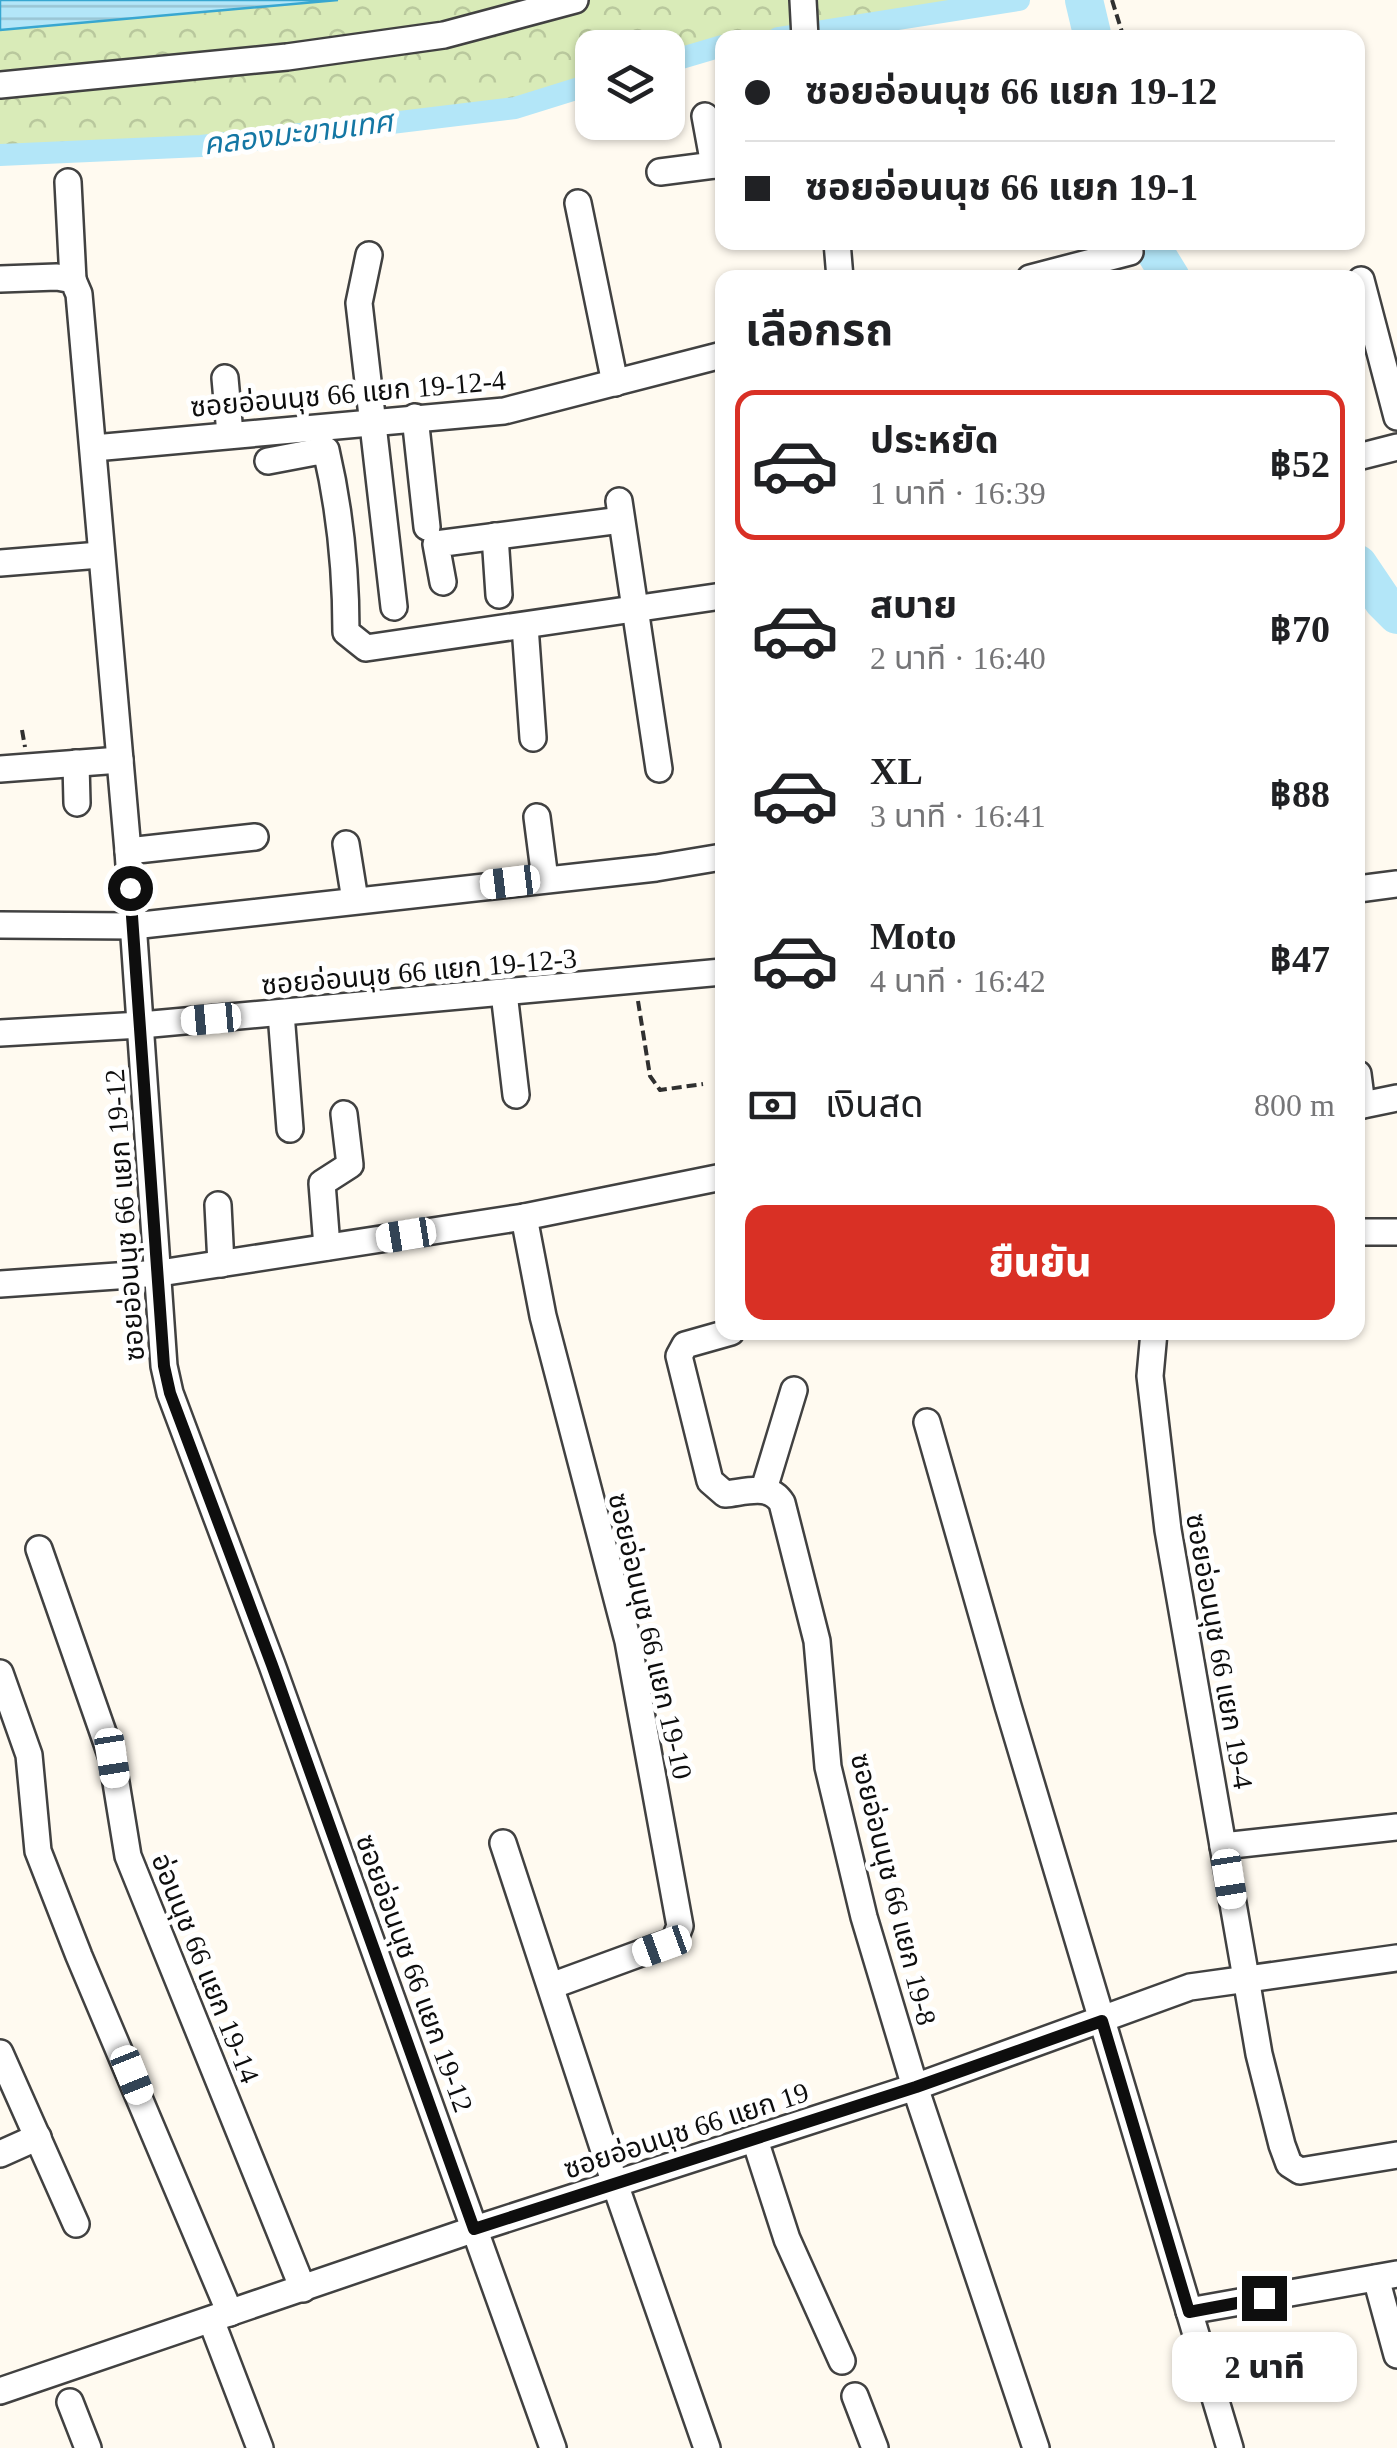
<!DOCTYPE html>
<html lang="th">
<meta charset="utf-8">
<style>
body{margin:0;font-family:"Times New Roman","Noto Sans Thai",serif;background:#f2f2f2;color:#202124;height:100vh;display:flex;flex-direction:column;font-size:38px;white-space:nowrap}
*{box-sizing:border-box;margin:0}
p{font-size:32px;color:#757577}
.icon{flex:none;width:55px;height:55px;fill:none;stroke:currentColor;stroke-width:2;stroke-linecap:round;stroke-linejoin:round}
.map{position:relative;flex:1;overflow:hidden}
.details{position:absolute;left:715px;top:270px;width:650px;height:1070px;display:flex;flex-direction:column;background:#fff;border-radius:20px;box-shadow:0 2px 8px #0004}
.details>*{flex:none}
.banner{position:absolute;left:715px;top:30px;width:650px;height:220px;border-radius:20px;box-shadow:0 2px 8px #0004;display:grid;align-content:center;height:220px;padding:0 30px;background:#fff}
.buttons{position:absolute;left:575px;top:30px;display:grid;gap:20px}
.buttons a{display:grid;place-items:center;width:110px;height:110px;border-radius:20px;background:#fff;box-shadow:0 2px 8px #0004;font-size:50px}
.end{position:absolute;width:45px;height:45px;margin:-22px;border:12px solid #0e0e0e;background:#fff;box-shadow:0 0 0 5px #fff}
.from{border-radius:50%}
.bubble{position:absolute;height:70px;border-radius:20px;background:#fff;box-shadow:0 2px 8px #0004;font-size:32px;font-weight:800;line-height:70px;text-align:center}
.car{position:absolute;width:30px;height:60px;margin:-30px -15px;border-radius:12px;box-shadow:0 0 8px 2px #0007;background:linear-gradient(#fff 24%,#345 0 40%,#fff 0 76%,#345 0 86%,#fff 0)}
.banner b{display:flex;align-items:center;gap:35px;height:95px;font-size:38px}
.banner b+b{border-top:2px solid #e0e0e0}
.banner i{width:25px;height:25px;background:#202124}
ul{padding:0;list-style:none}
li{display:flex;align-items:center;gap:30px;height:150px;margin:0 20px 15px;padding:0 10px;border:5px solid transparent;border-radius:20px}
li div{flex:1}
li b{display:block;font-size:38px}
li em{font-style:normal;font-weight:800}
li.current{border-color:#d93025}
li>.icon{width:90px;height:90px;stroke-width:1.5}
h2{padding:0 30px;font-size:45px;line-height:120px}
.pay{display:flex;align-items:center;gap:25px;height:110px;padding:0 30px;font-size:38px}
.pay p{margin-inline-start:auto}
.action{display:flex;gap:20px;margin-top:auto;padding:20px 30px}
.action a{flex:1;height:115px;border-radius:20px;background:#d93025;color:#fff;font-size:40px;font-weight:800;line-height:115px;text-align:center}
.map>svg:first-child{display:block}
</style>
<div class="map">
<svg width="1397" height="2448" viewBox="0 0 1397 2448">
<defs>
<pattern id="park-crowns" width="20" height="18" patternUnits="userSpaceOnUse" patternTransform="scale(2.5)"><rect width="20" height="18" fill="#d9ebb8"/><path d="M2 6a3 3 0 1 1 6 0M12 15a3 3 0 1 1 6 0" fill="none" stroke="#b9c89d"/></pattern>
<pattern id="water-rules" width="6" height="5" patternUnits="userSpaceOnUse" patternTransform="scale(2.5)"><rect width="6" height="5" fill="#b3e6f8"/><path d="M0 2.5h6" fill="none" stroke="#99c4d3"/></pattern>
</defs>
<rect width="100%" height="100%" fill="#fffaf0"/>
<!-- park -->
<polygon fill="url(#park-crowns)" points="0,0 1019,0 778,37 722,38 722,46 668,62 668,48 592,48 592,84 515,108 201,146 0,155"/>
<!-- water -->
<polygon fill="url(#water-rules)" stroke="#38a7d0" stroke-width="2.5" points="0,0 338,0 0,30"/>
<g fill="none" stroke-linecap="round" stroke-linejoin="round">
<!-- canal -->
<g stroke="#b3e6f8" stroke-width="22">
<polyline points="778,38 1019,0"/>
<polyline points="668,62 722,46"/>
<polyline points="0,155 201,146 515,108 592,84"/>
</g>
<!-- river -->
<g stroke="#b3e6f8" stroke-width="38">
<polyline points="1084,0 1093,38"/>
<polyline points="1149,242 1171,278"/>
<polyline points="1358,564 1383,601 1397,615"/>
</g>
<defs>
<g id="minor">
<polyline points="803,0 805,38"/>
<polyline points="0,85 287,57 444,35 575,0"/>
<polyline points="705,116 714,165"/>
<polyline points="660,172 722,164"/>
<polyline points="68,182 73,280"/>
<polyline points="578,203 615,383"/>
<polyline points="837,242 840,278"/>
<polyline points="369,255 359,303 394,607"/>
<polyline points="1030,278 1130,252"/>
<polyline points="0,279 57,277 73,280 79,294 128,851 164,1366 170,1393 272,1665 553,2448"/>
<polyline points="1361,280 1397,417"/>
<polyline points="225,378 230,434"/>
<polyline points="415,417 427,527"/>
<polyline points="94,448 504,411 722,355"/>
<polyline points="1358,457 1397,447"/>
<path d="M268,461L326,450C340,510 346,570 346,632L366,648L722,596"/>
<polyline points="619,501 659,769"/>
<polyline points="495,536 499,595"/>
<polyline points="0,563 100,555"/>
<polyline points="443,582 436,544 621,520"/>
<polyline points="525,626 533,738"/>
<polyline points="76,763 77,803"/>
<polyline points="0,769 120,760"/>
<polyline points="537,817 545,879"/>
<polyline points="346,844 355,900"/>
<polyline points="128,851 255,837"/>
<polyline points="1358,889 1397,884"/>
<polyline points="0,925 133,926 656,868 722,857"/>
<polyline points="504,993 516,1095"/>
<polyline points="281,1013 290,1129"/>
<polyline points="0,1033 141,1025 722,972"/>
<polyline points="1358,1074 1362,1105"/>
<polyline points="1358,1106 1397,1098"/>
<polyline points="218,1205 221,1264"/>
<polyline points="524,1217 543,1316 628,1641 680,1926 674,1941 551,1986"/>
<polyline points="1358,1232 1397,1232"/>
<polyline points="327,1247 322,1183 350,1165 344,1114"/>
<polyline points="0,1284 160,1273 524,1217 722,1177"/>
<path d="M731,1332L685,1345L679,1356L710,1481L725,1494C746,1492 770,1483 782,1503L817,1641L828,1767L864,1917L915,2087L1036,2448"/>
<polyline points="1154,1332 1150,1376 1168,1530 1246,1978 1259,2054 1282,2145 1289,2164 1300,2171 1397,2155"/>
<polyline points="927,1422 1008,1706 1230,2448"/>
<polyline points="764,1489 794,1390"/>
<polyline points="39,1549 112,1758 128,1856 303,2289"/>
<polyline points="0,1673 29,1755 38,1851 79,1956 230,2313"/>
<polyline points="503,1843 615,2184 707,2448"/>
<polyline points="1223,1846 1397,1827"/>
<polyline points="0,2053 76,2224"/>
<polyline points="755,2140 787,2239 842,2361"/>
<polyline points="0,2154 38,2137"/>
<polyline points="1376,2278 1397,2355"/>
<polyline points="1189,2311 1397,2274"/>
<polyline points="211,2320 260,2448"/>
<polyline points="0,2391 475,2229 915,2087 1190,1987 1397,1958"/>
<polyline points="855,2396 875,2448"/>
<polyline points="70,2402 88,2448"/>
</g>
</defs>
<!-- minor casing -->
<use href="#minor" stroke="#414141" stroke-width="30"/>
<!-- path -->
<g stroke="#303030" stroke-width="4" stroke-dasharray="10 5" stroke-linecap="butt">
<polyline points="1112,0 1122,32"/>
<polyline points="22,730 25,747"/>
<polyline points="638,1001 650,1076 660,1090 703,1084"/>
</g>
<!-- minor -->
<use href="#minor" stroke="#fff" stroke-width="25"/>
</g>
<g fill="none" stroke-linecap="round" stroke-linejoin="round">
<!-- route -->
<polyline stroke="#0e0e0e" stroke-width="12" points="130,888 164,1366 170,1393 272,1665 474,2229 916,2087 1102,2021 1189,2312 1264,2298"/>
</g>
<g text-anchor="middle" stroke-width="10" stroke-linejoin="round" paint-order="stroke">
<!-- street labels -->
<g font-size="28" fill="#0e0e0e" stroke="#fff">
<text transform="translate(348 393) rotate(-5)" y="10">ซอยอ่อนนุช 66 แยก 19-12-4</text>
<text transform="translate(419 971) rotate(-5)" y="10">ซอยอ่อนนุช 66 แยก 19-12-3</text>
<text transform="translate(124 1215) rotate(-94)" y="10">ซอยอ่อนนุช 66 แยก 19-12</text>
<text transform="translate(651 1636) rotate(77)" y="10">ซอยอ่อนนุช 66 แยก 19-10</text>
<text transform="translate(1220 1651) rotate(80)" y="10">ซอยอ่อนนุช 66 แยก 19-4</text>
<text transform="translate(894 1889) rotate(76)" y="10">ซอยอ่อนนุช 66 แยก 19-8</text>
<text transform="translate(206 1968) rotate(68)" y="10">อ่อนนุช 66 แยก 19-14</text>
<text transform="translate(415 1973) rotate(70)" y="10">ซอยอ่อนนุช 66 แยก 19-12</text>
<text transform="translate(686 2130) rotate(-18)" y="10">ซอยอ่อนนุช 66 แยก 19</text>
</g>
<!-- water labels -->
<g font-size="30" font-style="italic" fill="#1477a4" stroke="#fff">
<text transform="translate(298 133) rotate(-7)" y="10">คลองมะขามเทศ</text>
</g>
</g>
</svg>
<div class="buttons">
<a><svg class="icon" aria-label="layers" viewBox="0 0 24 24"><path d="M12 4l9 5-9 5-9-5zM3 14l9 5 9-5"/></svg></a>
</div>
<i class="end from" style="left:130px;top:888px"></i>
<i class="end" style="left:1264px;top:2298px"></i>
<div class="bubble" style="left:1172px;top:2332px;width:185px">2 นาที</div>
<i class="car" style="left:510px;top:882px;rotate:263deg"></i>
<i class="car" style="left:211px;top:1019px;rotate:265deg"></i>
<i class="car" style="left:406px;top:1235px;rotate:261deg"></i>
<i class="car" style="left:112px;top:1758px;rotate:171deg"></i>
<i class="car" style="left:1229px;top:1879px;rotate:171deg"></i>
<i class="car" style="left:662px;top:1946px;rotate:250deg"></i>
<i class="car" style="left:132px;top:2075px;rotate:158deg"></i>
<div class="banner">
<b><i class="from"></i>ซอยอ่อนนุช 66 แยก 19-12</b>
<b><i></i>ซอยอ่อนนุช 66 แยก 19-1</b>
</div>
<section class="details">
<h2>เลือกรถ</h2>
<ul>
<li class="current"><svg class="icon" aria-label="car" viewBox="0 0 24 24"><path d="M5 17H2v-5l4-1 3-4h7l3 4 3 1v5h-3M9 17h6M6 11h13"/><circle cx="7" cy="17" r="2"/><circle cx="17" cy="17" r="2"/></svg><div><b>ประหยัด</b><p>1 นาที · 16:39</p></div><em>฿52</em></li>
<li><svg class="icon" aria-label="car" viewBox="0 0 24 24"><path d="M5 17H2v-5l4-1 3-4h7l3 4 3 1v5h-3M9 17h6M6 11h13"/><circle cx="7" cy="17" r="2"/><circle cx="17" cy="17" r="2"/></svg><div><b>สบาย</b><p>2 นาที · 16:40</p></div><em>฿70</em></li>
<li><svg class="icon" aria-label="car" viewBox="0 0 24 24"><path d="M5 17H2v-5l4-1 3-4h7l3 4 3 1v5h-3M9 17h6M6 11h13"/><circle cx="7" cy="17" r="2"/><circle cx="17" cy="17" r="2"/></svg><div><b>XL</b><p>3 นาที · 16:41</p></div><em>฿88</em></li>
<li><svg class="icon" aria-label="car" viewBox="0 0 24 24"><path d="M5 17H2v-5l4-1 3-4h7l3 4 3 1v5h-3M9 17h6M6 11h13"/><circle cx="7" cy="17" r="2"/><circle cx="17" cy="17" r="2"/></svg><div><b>Moto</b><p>4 นาที · 16:42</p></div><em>฿47</em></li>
</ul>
<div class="pay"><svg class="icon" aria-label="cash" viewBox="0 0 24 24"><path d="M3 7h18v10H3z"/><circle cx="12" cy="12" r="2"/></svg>เงินสด<p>800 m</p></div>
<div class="action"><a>ยืนยัน</a></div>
</section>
</div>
